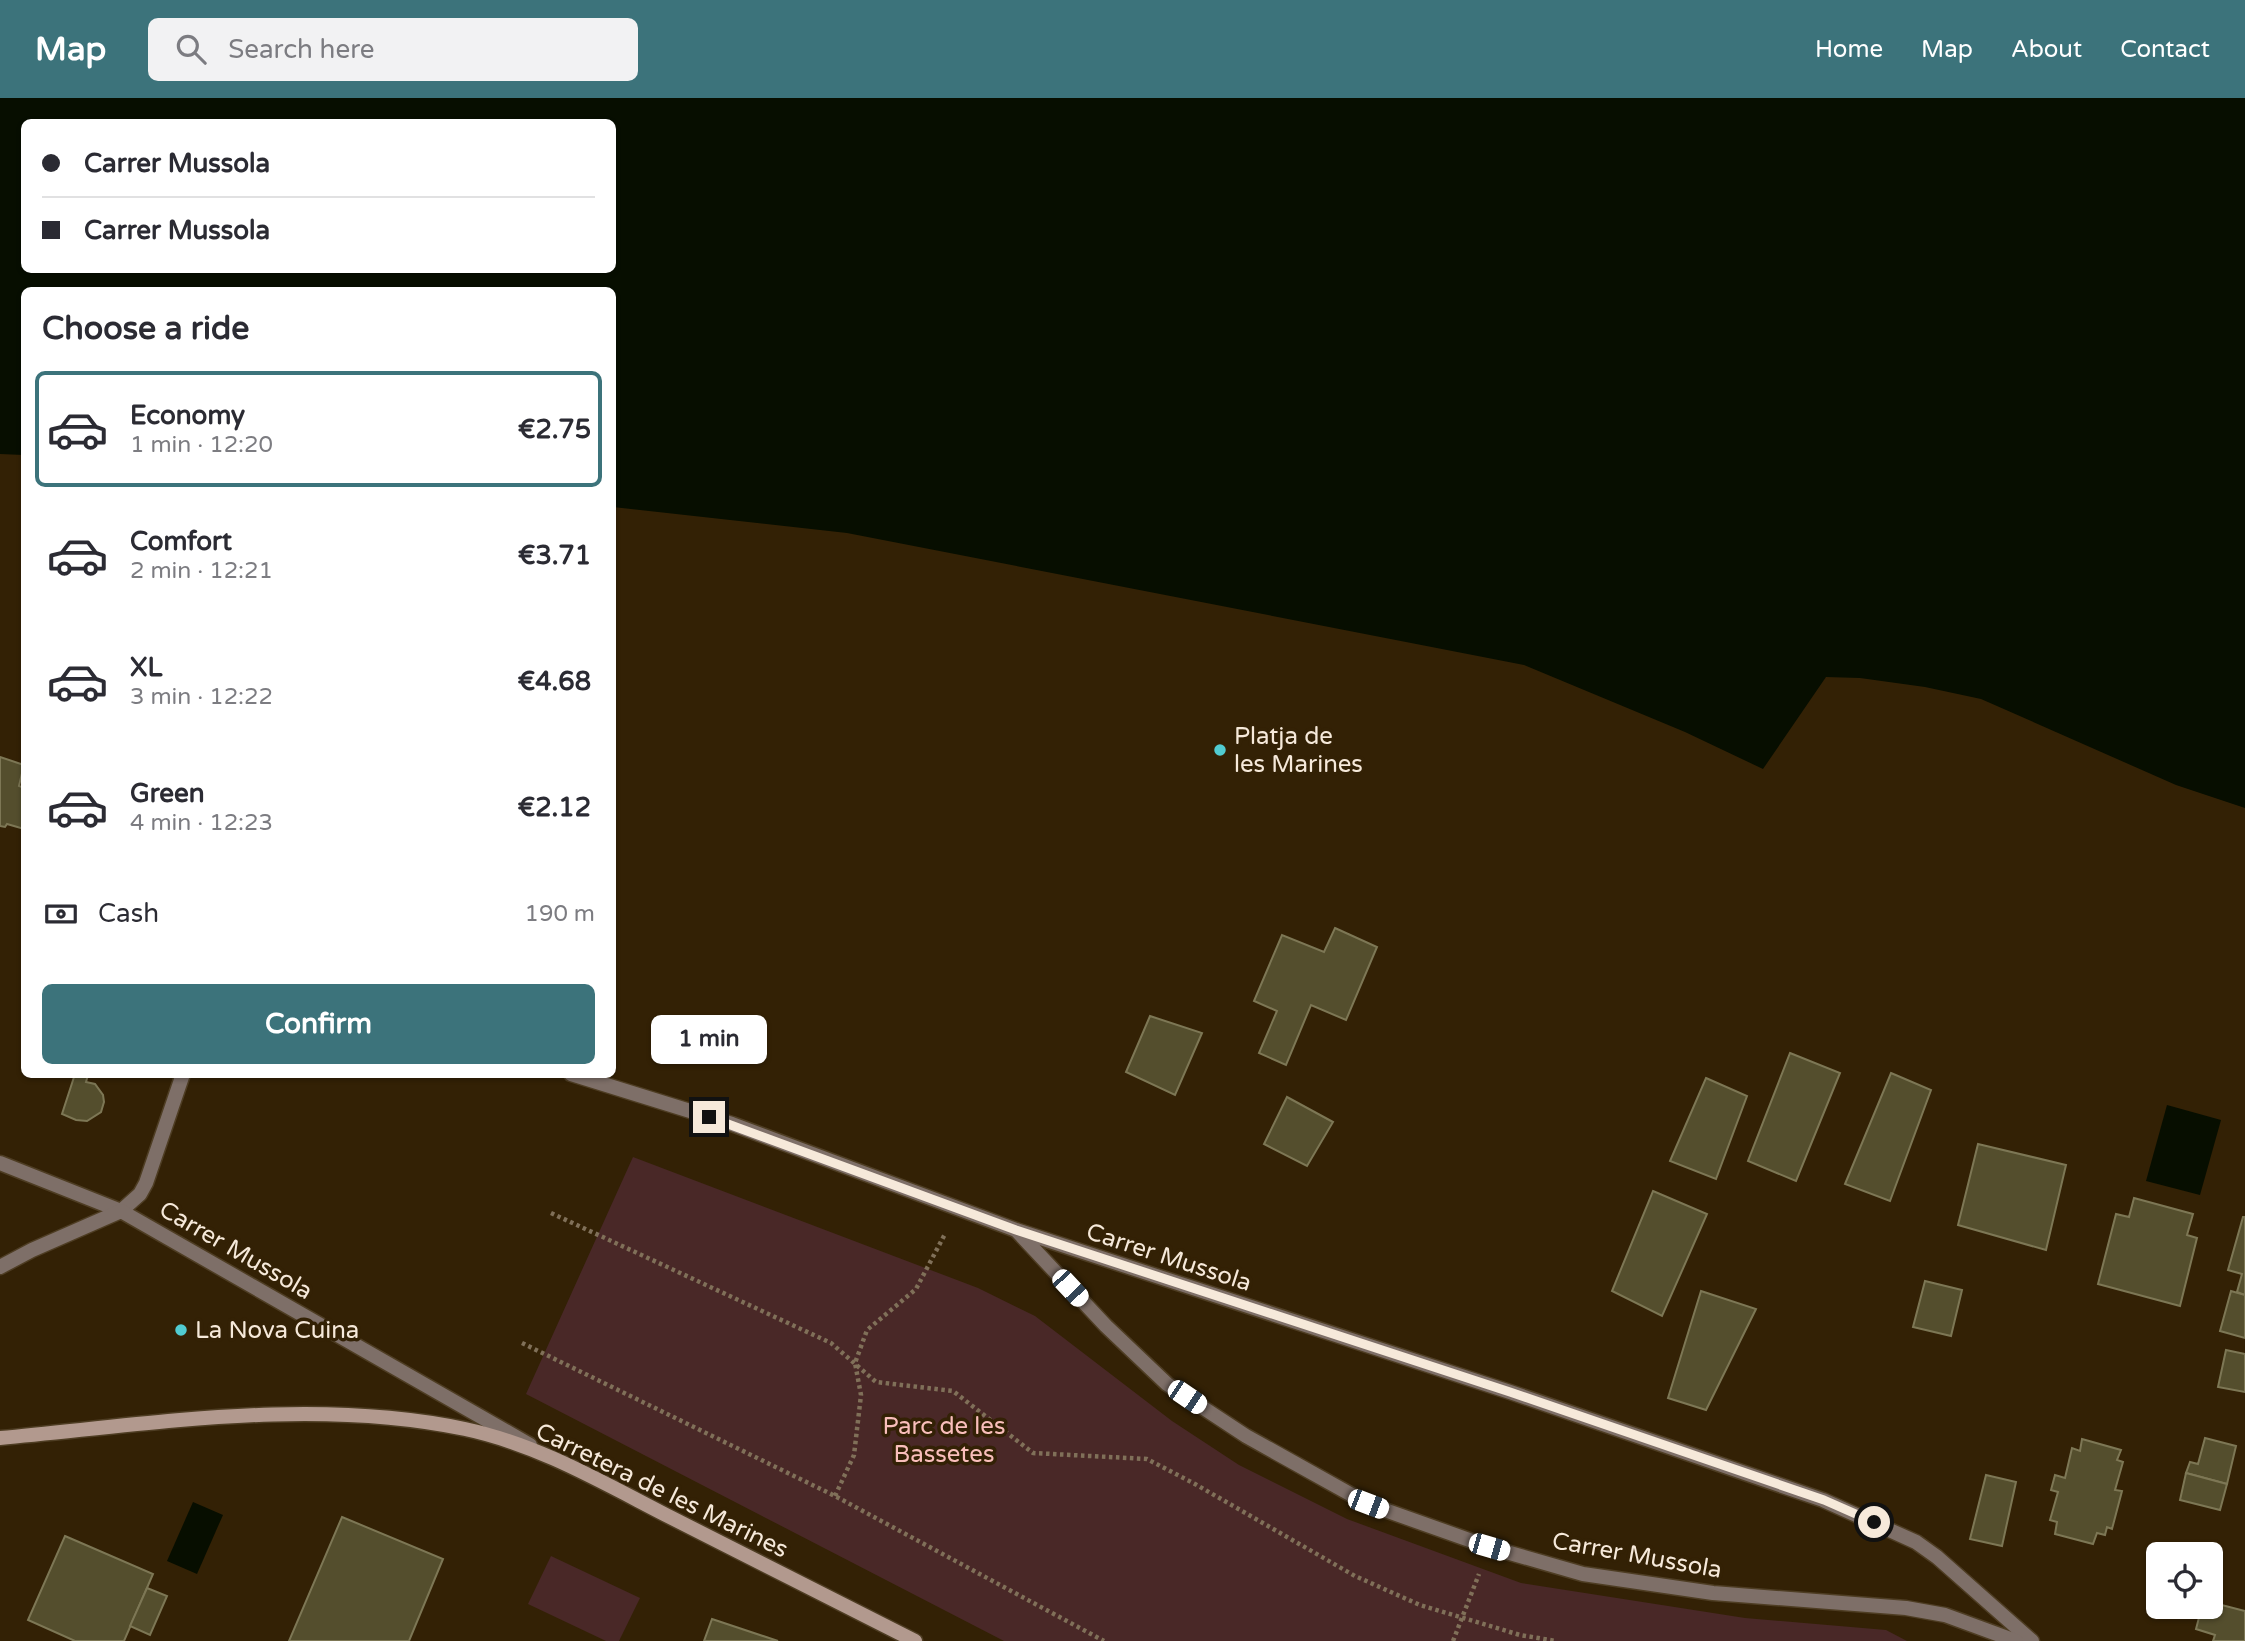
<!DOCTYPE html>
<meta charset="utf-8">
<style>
body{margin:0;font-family:"Varela Round",sans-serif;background:#f2f2f3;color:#2b2b33;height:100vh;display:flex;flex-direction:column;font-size:26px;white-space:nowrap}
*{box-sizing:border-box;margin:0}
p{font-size:23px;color:#7c7c81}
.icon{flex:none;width:38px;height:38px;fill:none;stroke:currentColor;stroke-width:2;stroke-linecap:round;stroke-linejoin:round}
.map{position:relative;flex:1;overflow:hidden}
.details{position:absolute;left:21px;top:189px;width:595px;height:791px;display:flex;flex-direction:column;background:#fff;border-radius:10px;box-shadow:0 2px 5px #0004}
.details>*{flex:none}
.top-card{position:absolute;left:21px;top:21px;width:595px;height:154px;border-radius:10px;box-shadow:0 2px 5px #0004;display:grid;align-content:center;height:154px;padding:0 21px;background:#fff}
.fabs{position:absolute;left:2146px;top:1444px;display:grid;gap:14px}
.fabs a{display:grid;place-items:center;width:77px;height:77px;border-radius:10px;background:#fff;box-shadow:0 2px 5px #0004;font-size:35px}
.end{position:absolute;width:32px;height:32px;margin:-16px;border:9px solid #f6e9da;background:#111;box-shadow:0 0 0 4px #111}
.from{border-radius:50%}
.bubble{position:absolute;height:49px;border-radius:10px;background:#fff;box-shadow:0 2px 5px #0004;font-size:23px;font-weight:700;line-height:49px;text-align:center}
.car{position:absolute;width:21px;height:42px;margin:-21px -10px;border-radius:9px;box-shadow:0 0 5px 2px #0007;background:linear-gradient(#fff 24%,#345 0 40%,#fff 0 76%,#345 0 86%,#fff 0)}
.top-card b{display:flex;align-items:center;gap:24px;height:66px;font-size:26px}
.top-card b+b{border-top:2px solid #e1e1e2}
.top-card i{width:18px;height:18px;background:#2b2b33}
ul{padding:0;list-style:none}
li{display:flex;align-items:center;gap:21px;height:116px;margin:0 14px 10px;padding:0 7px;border:4px solid transparent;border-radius:10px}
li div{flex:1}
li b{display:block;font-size:26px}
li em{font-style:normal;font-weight:700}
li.selected{border-color:#3c737b}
li>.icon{width:63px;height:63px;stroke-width:1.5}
h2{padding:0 21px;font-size:32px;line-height:84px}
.pay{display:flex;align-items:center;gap:18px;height:77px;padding:0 21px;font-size:26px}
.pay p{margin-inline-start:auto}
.button{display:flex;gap:14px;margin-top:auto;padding:14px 21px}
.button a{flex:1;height:80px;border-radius:10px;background:#3c737b;color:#fff;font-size:28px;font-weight:700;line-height:80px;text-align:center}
header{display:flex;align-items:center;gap:42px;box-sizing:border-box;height:98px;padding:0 35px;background:#3c737b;color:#fff}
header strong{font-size:33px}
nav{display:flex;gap:38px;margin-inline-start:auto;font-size:24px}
.search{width:490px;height:63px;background:#f2f2f3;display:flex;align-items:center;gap:18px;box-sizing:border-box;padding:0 24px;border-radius:10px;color:#7c7c81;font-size:26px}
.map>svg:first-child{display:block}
</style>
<header>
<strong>Map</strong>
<div class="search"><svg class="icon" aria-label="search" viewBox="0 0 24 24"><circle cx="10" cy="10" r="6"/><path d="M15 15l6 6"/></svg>Search here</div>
<nav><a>Home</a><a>Map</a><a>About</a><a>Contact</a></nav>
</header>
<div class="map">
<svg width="2245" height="1543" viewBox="0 0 2245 1543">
<rect width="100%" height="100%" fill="#332105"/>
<!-- green -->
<g fill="#492827">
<polygon points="633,1059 978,1190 1035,1218 1172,1323 1239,1367 1347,1421 1521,1485 1745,1520 1886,1532 1907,1543 1004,1543 526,1296"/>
<polygon points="551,1458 640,1500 619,1543 606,1543 528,1506"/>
</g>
<!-- water -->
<g fill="#070e00" fill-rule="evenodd">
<path d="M0,0H2245V710L2176,687L1981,601L1925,589L1860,580L1826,579L1763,671L1685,634L1524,567L847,435L613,409L612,192H24V357L0,356ZM24,24H612V172H24Z"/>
<polygon points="2167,1007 2221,1022 2200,1097 2146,1083"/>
<polygon points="193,1404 223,1417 197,1476 167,1463"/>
</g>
<!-- building -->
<g fill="#544e2d" stroke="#7d7755" stroke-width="2">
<polygon points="0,659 24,667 19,688 24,690 24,731 7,726 5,729 0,728"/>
<polygon points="1335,830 1377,849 1346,922 1311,907 1286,967 1259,955 1277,913 1254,903 1282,837 1324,854"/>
<polygon points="1150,918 1202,935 1175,997 1126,974"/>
<polygon points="1790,955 1840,975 1796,1083 1748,1063"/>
<polygon points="1891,975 1931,992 1890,1103 1845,1086"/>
<polygon points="75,976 88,977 86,984 95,986 103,997 104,1004 101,1014 87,1023 76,1022 62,1016"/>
<polygon points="1706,980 1747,998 1716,1081 1670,1063"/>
<polygon points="1287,999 1333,1024 1307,1068 1264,1046"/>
<polygon points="1978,1046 2066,1067 2046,1152 1958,1127"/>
<polygon points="1653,1093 1707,1116 1662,1218 1612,1193"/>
<polygon points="2134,1100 2193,1116 2187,1137 2197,1140 2180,1208 2098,1186 2116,1116 2129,1119"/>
<polygon points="2243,1119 2245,1119 2245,1197 2237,1194 2242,1176 2228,1172"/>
<polygon points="1925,1183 1962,1192 1951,1238 1913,1229"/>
<polygon points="1701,1193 1756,1211 1706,1312 1668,1300"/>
<polygon points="2231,1193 2245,1197 2245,1240 2220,1233"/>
<polygon points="2226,1252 2245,1256 2245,1294 2218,1289"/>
<polygon points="2205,1340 2236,1348 2227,1386 2186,1375 2190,1364 2198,1366"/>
<polygon points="2082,1341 2121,1352 2117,1362 2123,1364 2115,1392 2122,1393 2112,1431 2107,1429 2105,1437 2097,1435 2093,1446 2055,1436 2057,1424 2050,1422 2058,1394 2051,1392 2055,1377 2065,1380 2072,1350 2080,1353"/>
<polygon points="2186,1375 2227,1386 2220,1412 2180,1402"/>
<polygon points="1986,1377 2016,1384 2002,1448 1970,1441"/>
<polygon points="342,1419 443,1461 409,1543 289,1543"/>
<polygon points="65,1438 153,1476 124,1543 75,1543 28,1522"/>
<polygon points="147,1490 167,1498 150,1537 130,1528"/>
<polygon points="2210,1504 2245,1513 2245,1543 2213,1543 2215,1537 2196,1531 2202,1508 2210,1508"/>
<polygon points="712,1521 778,1543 704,1543"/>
</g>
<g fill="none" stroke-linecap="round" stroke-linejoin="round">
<defs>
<polyline id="lane" points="0,1065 121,1113"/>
<g id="street">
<polyline points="571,976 732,1026 1016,1132 1510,1294 1823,1402 1916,1444 1937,1459 2032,1543"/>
<polyline points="121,1113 140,1096 146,1085 183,976"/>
<polyline points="1017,1133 1106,1228 1167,1286 1246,1338 1368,1406 1489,1449 1583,1476 1713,1495 1906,1510 1945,1517 2016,1543"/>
<polyline points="0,1169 32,1152 121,1113 530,1347"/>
</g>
<path id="secondary" d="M0,1340C153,1326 312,1299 465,1331C536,1346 600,1383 664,1416C748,1458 831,1501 915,1543"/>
</defs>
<!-- lane casing -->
<use href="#lane" stroke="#4e3d23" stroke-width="17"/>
<!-- street casing -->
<use href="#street" stroke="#4e3d23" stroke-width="17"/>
<!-- secondary casing -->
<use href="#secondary" stroke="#4e3d23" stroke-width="17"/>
<!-- path -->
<g stroke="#807059" stroke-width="4.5" stroke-dasharray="3.5 3.5" stroke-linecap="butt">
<polyline points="551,1115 831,1245 876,1284 953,1293 1033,1355 1147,1361 1195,1386 1355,1478 1420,1507 1520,1537 1556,1543"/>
<polyline points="522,1245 835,1398 1104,1543"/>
<polyline points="835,1398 854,1357 861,1297 855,1265 867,1232 916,1191 945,1136"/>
<polyline points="1453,1543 1479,1476"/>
</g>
<!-- lane -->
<use href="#lane" stroke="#7e6f68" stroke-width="14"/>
<!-- street -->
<use href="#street" stroke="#7e6f68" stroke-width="14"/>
<!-- secondary -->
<use href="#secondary" stroke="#b2998e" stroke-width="14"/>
</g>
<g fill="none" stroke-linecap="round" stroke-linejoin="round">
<!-- route -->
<polyline stroke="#f6e9da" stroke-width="9" points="709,1019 1016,1132 1510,1294 1824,1402 1874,1424"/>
</g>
<!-- markers -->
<g fill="#51ccd2" stroke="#332105" stroke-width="2.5">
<circle cx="1220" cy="652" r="7"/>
<circle cx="181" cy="1232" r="7"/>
</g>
<g text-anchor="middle" stroke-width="7" stroke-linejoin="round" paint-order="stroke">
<!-- poi labels -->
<g font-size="24" fill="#f6e9da" stroke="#332105" text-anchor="start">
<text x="1234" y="646">Platja de<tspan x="1234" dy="28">les Marines</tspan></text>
<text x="195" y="1240">La Nova Cuina</text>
</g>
<!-- street labels -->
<g font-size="24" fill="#f6e9da" stroke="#332105">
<text transform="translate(236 1152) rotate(30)" y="8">Carrer Mussola</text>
<text transform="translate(1169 1159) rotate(18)" y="8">Carrer Mussola</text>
<text transform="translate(662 1392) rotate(26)" y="8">Carretera de les Marines</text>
<text transform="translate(1637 1457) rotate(10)" y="8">Carrer Mussola</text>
</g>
<!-- park labels -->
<g font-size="24" fill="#f9bebb" stroke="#332105">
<text x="944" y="1336">Parc de les<tspan x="944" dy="28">Bassetes</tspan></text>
</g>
</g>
</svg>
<div class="fabs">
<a><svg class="icon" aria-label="locate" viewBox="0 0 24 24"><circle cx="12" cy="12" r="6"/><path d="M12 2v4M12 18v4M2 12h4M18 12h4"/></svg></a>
</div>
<i class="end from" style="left:1874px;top:1424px"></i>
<i class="end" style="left:709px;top:1019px"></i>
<div class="bubble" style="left:651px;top:917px;width:116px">1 min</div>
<i class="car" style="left:1070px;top:1190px;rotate:137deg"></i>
<i class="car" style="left:1187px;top:1299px;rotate:124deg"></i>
<i class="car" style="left:1368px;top:1406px;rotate:111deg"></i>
<i class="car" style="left:1489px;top:1449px;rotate:106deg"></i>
<div class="top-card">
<b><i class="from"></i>Carrer Mussola</b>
<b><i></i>Carrer Mussola</b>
</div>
<section class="details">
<h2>Choose a ride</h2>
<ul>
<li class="selected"><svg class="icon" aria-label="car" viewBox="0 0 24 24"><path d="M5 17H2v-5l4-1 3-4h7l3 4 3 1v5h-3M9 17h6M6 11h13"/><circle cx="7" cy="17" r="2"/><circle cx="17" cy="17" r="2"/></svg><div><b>Economy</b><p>1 min · 12:20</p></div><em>€2.75</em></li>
<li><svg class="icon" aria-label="car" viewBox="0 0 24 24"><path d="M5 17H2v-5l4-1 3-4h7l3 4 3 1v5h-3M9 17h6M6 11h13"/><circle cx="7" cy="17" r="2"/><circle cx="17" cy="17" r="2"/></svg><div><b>Comfort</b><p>2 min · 12:21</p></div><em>€3.71</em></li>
<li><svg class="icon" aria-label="car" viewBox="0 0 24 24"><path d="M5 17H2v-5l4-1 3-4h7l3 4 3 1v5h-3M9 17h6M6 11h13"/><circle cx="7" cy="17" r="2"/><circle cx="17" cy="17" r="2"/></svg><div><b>XL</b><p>3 min · 12:22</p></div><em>€4.68</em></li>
<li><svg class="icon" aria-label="car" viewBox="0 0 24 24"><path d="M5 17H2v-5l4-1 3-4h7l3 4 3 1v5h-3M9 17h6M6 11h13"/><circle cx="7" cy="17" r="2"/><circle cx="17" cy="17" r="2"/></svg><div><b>Green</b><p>4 min · 12:23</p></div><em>€2.12</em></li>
</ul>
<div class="pay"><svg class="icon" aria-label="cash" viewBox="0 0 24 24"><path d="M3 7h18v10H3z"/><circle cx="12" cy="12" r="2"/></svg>Cash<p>190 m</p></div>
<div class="button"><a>Confirm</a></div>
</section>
</div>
